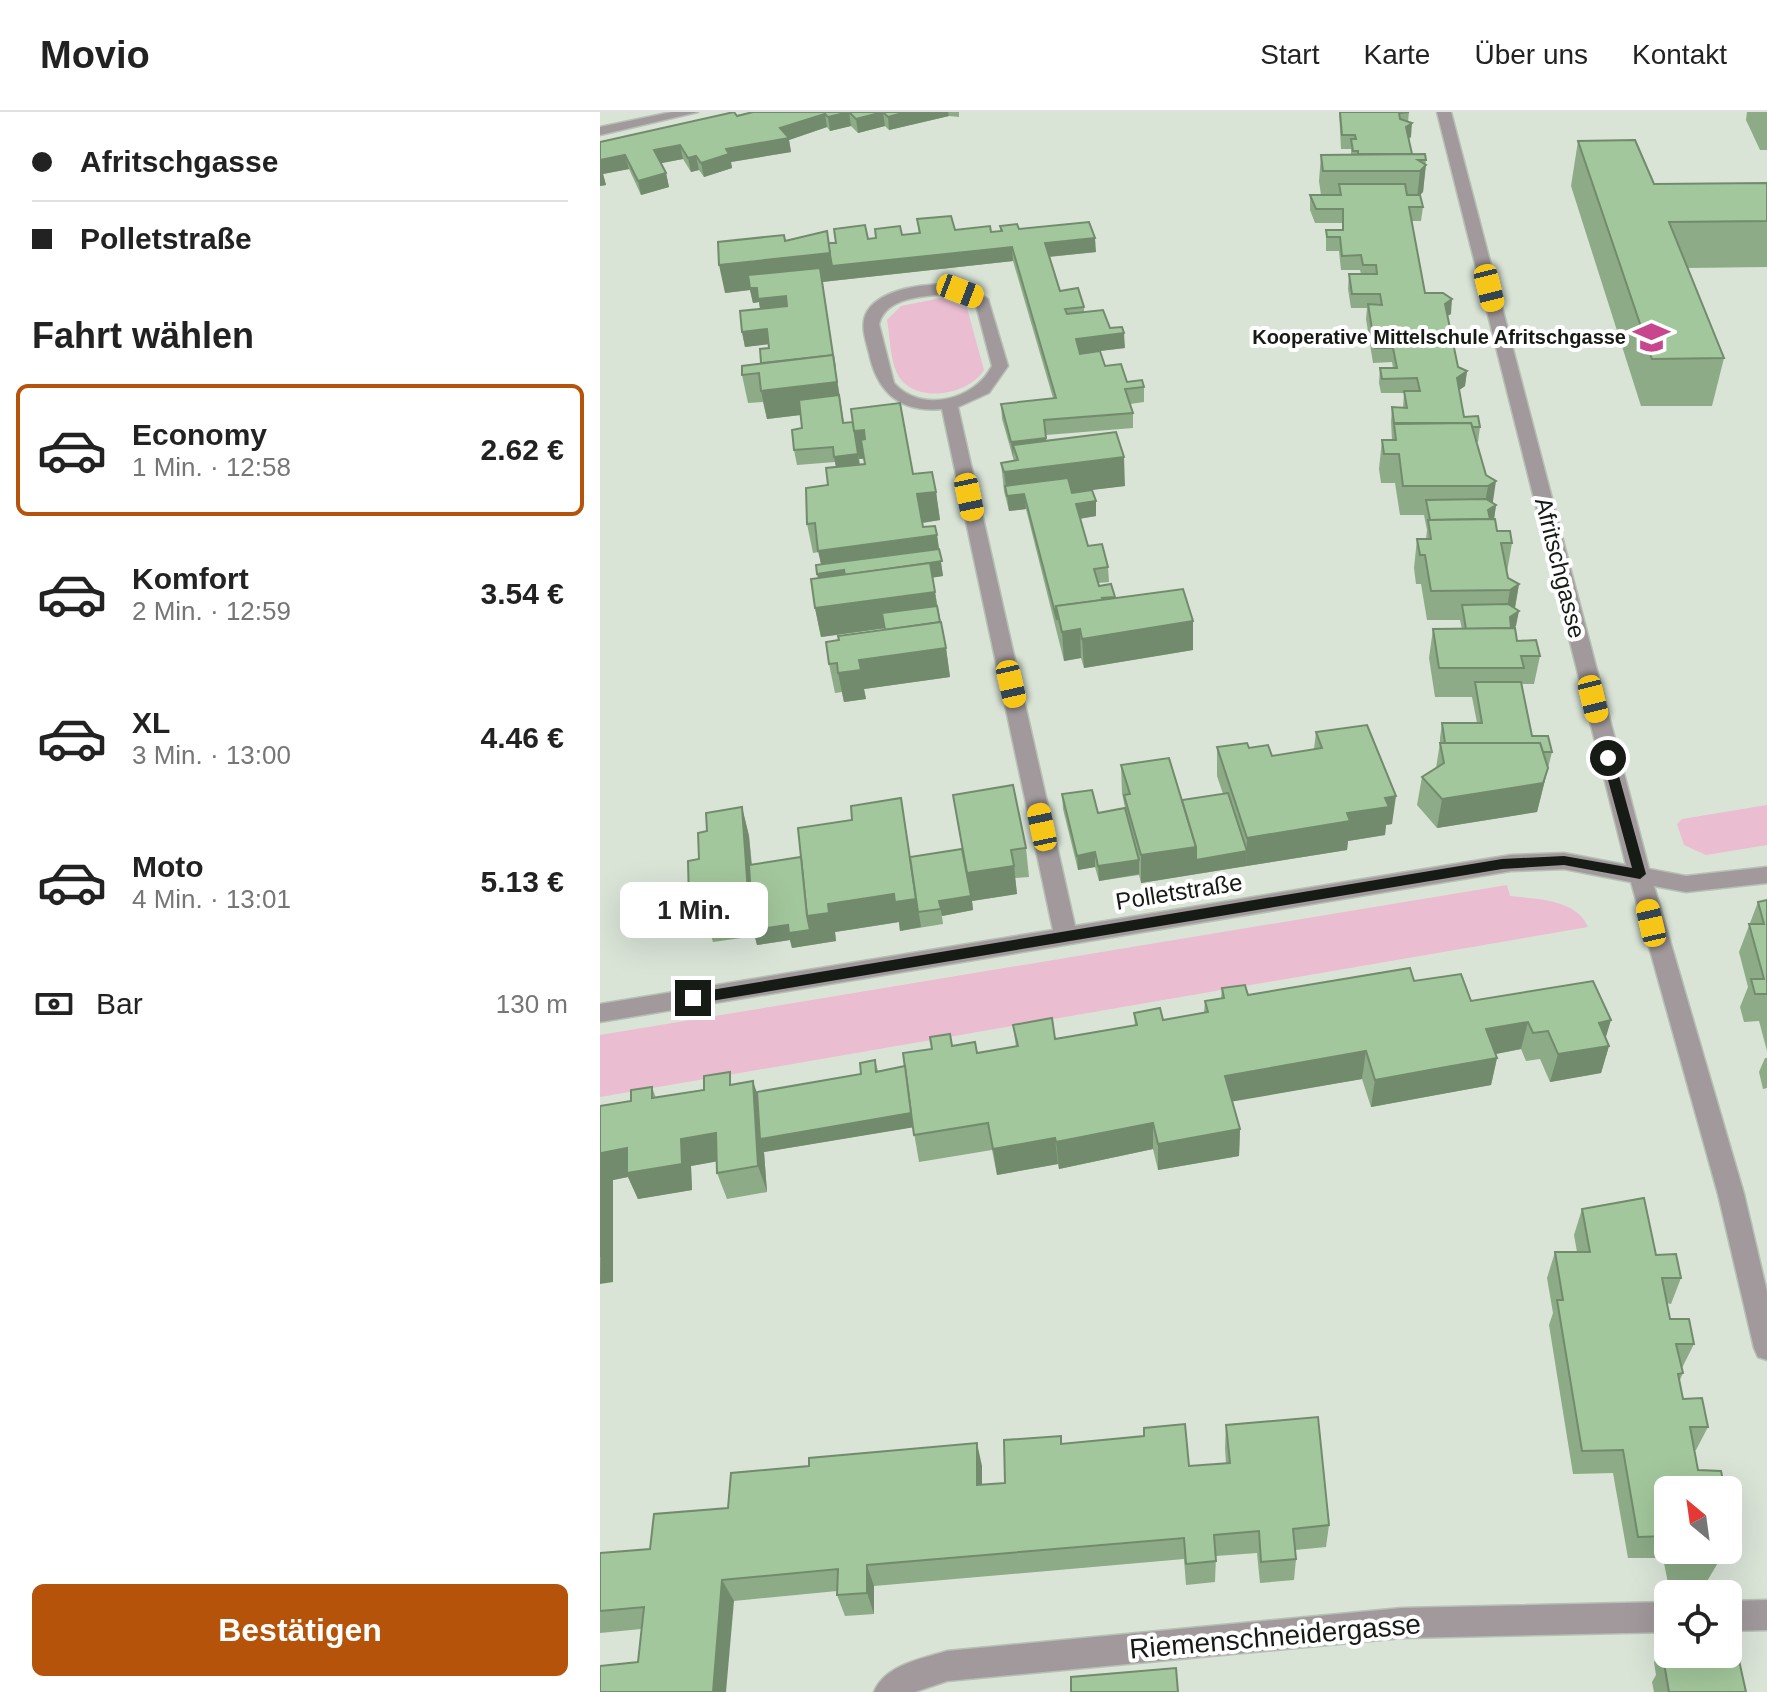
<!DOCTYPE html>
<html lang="de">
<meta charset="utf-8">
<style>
body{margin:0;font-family:Helvetica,sans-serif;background:#f6f6f6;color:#222;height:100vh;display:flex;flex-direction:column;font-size:30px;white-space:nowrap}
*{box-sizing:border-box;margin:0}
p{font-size:26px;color:#767676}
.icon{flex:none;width:44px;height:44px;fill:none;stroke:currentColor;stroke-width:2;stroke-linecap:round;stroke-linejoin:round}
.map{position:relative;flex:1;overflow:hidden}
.side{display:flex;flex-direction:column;background:#fff;width:600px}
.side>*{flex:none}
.hud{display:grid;align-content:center;height:176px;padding:0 32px;background:#fff}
.needle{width:52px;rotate:331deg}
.fabs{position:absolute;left:1054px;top:1364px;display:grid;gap:16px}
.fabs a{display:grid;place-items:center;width:88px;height:88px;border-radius:12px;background:#fff;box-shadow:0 8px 32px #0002;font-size:40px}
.end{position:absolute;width:36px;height:36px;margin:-18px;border:10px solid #171b16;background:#fff;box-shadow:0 0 0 4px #fff}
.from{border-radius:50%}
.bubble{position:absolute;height:56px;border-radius:12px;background:#fff;box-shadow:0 8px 32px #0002;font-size:26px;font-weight:800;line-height:56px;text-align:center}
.car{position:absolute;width:24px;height:48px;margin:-24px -12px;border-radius:10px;box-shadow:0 0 6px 2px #0007;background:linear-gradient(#f5c518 24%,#345 0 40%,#f5c518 0 76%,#345 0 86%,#f5c518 0)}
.hud b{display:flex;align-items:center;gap:28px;height:76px;font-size:30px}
.hud b+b{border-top:2px solid #e0e0e0}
.hud i{width:20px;height:20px;background:#222}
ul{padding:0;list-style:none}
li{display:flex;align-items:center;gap:24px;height:132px;margin:0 16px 12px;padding:0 16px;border:4px solid transparent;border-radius:12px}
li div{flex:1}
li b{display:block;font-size:30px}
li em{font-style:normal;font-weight:800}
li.active{border-color:#b45309}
li>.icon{width:72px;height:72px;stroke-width:1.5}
h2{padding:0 32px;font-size:36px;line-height:96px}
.pay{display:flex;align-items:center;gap:20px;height:88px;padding:0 32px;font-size:30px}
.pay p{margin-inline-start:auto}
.button{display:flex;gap:16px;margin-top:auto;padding:16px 32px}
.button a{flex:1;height:92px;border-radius:12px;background:#b45309;color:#fff;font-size:32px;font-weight:800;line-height:92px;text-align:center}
header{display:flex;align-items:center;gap:48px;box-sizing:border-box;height:112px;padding:0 40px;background:#fff;border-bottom:2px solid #e0e0e0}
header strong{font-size:38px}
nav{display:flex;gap:44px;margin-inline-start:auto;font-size:28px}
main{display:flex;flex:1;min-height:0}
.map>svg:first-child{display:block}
</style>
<header>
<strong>Movio</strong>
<nav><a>Start</a><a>Karte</a><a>Über uns</a><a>Kontakt</a></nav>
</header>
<main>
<section class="side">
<div class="hud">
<b><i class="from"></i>Afritschgasse</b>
<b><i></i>Polletstraße</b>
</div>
<h2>Fahrt wählen</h2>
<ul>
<li class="active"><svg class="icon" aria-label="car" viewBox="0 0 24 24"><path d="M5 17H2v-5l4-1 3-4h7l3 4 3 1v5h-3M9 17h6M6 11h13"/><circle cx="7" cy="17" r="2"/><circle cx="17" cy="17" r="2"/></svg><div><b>Economy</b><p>1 Min. · 12:58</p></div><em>2.62 €</em></li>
<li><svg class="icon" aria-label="car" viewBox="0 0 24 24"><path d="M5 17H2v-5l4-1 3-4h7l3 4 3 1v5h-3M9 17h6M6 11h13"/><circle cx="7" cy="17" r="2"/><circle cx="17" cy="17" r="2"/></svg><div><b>Komfort</b><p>2 Min. · 12:59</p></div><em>3.54 €</em></li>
<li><svg class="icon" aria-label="car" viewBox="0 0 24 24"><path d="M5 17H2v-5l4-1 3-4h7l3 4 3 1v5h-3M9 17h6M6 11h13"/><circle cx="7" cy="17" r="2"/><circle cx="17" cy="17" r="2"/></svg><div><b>XL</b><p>3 Min. · 13:00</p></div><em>4.46 €</em></li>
<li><svg class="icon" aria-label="car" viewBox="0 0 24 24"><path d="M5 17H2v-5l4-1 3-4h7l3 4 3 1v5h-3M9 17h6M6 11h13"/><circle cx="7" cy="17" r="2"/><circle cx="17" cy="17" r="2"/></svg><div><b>Moto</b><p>4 Min. · 13:01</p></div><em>5.13 €</em></li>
</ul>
<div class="pay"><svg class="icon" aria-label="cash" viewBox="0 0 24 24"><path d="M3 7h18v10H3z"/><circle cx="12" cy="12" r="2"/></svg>Bar<p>130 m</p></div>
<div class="button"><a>Bestätigen</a></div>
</section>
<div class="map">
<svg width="1167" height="1580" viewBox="0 0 1167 1580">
<rect width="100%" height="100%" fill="#d9e4d7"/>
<!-- green -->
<g fill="#eabdd1">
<path d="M341,186L367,196L384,258C367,285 310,293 296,259C290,244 290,224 287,208L301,194Z"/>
<polygon points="1167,693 1167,733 1106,743 1084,733 1077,712 1082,707"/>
<path d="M907,773L910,784C936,787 977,787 988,815L0,985V923Z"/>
</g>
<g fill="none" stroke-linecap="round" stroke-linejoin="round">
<defs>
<g id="minor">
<polygon points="72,0 98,0 0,23 0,15"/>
<path d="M837,0H851L1049,757L1086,764L1167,755V771L1086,780L1054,774L1144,1082L1167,1180V1248L1158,1245L1154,1236L1118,1082L1031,770L964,757L911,759L0,910V892L453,818L342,297C300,301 277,280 269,241C266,229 261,216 265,204C276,175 334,169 360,174C370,176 379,182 388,187L408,254L389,281L358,295L475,814L911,743L964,741L1026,753ZM344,182L376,193L392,254C375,288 321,302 294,271L279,212C286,185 321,185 344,182Z"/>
<polygon points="1167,1488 1167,1518 1128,1519 1128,1489"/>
<path d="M1068,1490V1520L802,1526L347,1569L315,1580H274C285,1553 321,1547 347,1539L802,1496Z"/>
</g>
</defs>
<!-- minor casing -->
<use href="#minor" stroke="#b6c0b4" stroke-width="3"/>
<!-- minor -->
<use href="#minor" fill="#a1999c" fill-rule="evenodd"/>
</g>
<!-- wall -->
<g fill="#8cab86" fill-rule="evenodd">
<polygon points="153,0 359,0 359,5 349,4 289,18 285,14 258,21 251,14 230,19 227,15 189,28 191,40 131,50 132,56 104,65 99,58 91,60 83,47 61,51 66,61 69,75 41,83 29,57 3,62 6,73 0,74 0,30"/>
<polygon points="739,0 809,0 808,10 811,25 809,26 812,42 826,48 823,80 820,83 823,95 821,109 812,109 825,181 851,202 847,204 858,255 867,259 865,274 859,278 864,305 880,315 878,330 876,330 892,391 896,393 894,407 897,419 912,431 907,460 908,466 919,472 915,496 916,514 913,516 917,529 940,544 934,572 922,572 932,624 952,640 937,700 837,716 817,693 822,665 836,656 840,631 840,626 842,611 877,611 872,585 835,585 829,546 833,517 862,517 860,508 827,508 821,472 816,472 814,456 817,427 826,427 827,418 824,403 800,403 795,371 781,371 779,357 782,328 792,328 791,310 792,295 803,296 804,281 781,281 779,271 780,256 793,256 792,250 773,251 766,207 767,196 751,196 748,177 749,162 761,162 760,158 741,158 739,139 726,139 726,118 742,118 742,111 715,111 710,98 710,83 721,83 719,69 721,43 751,43 751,37 741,37"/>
<polygon points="1147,0 1167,0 1167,38 1160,38 1146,8"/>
<polygon points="978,29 1054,72 1167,71 1167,155 1087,156 1124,246 1112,294 1041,294 971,74"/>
<path d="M317,107L355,118L391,120L400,119V114L419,117L496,140L449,145L460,179L484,195V200L510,216L525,236L480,241L505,254L527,270L544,275V290L530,292L533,301V316L446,323V329L525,374L472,380L496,389V404L480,407L488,434L508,455L509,470L498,471L499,474L515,485V486L593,538L484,556L481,546L464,549L426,397L409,399L404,379L401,351L414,349L402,307L401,292L453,286L413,149L222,170L244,311L336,380L340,408L322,411L323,415L337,423L343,464L332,465L346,536L350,565L264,577L266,587L244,590L242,580L235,581L229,552L239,528L285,518V516L221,525L215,496L221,452L219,440L213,441L207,412L228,373L236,355L235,350L197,353L194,338L202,316L201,303L167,307L163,290L148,291L142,263L161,251L169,236L168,232L145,235L142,220L160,197L159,190L153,191L150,178L125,181L185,128L229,131L319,122ZM255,325L259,347H264L265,352H260Z"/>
<polygon points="716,620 792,712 786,713 785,723 748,729 747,738 541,771 539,763 499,769 495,755 478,758 463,697 462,682 498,701 525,696 522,681 521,653 582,688 623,682 617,664 617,635 649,636 672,644 714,637"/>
<polygon points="353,683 426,736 429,765 415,766 417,782 372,789 373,798 342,804 343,812 300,819 299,810 235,820 236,829 192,836 190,828 157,833 155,824 113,830 109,817 98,818 89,790 99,747 107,719 142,695 149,724 152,753 310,745 362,737"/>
<polygon points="1167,788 1167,939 1159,909 1144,910 1140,895 1148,875 1139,840 1158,790"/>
<polygon points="814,869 871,889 1006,926 1009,934 1001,961 950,970 940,947 926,949 921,937 896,942 897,946 891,973 841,982 771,995 762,967 632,989 640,1017 639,1044 558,1058 553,1037 459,1057 458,1052 397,1063 392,1038 319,1050 313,1015 164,1040 167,1080 127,1087 117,1061 117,1049 91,1054 92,1078 38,1087 28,1065 13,1068 13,1170 0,994 31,989 52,975 56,986 134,972 157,982 261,962 275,948 278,959 305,954 352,934 377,941 416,935 413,913 455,927 535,914 534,901 563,908 604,901 605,889 621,887 622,876 648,883"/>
<polygon points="1165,946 1167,946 1167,976 1163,977 1159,960"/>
<polygon points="982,1097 1056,1143 1081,1166 1071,1192 1067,1191 1070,1207 1094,1232 1082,1256 1083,1261 1079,1270 1083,1287 1108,1315 1096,1338 1094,1338 1068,1378 1068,1438 1116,1438 1119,1449 1106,1471 1068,1471 1063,1446 1028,1446 1013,1361 973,1362 949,1213 953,1201 947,1166 955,1140 977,1140 974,1123"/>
<polygon points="626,1313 729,1413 726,1435 695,1438 696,1447 694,1468 660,1471 657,1441 616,1444 615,1470 586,1473 584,1447 274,1474 274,1502 245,1504 237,1483 237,1479 134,1489 41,1517 0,1521 0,1441 50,1437 128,1396 382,1354 382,1373 405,1371 462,1332 589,1354 626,1352 625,1336"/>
<polygon points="1066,1530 1146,1580 1054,1580 1052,1570 1056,1563 1054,1550"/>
</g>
<!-- shaded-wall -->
<g fill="#728b6d">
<polygon points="249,0 251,14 230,19 228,5"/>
<polygon points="283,0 285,14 258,21 256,7"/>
<polygon points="306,0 348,0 349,4 289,18 288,5"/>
<polygon points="225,2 227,15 189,28 191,40 131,50 132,56 104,65 101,51 126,37 180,16"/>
<polygon points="812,11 811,25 805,29 806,15"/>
<polygon points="80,33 83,47 57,52 54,38"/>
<polygon points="25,43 29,57 3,62 6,73 0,74 0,48"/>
<polygon points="96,44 99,58 91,60 88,46"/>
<polygon points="826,53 823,80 817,86 820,59"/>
<polygon points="66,61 69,75 41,83 38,69"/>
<polygon points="495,126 496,140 446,145 445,131"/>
<polygon points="412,135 413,149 222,170 246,326 241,298 167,307 161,279 235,256 186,184 189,199 161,202 159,190 153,191 150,178 125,181 119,153 230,141"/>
<polygon points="852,187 851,202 843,206 845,192"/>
<polygon points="167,217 170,232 145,235 142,220"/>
<polygon points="524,221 525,236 476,242 476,227"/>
<polygon points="867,259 865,274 855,281 857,266"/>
<polygon points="264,318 268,346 259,347 254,319"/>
<polygon points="446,326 447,341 413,333 414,345 413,338 413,345 411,330"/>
<polygon points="258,342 260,357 237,360 234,345"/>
<polygon points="524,345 525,374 426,386 424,382 426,397 409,399 404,360"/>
<polygon points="896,369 892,396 896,393 894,408 886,413 883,402 888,374"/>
<polygon points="336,380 340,408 321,411 317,382"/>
<polygon points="496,389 496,404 477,407 476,392"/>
<polygon points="337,423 343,464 331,466 335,480 339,509 221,525 215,496 220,477 217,462 223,461 218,439"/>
<polygon points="919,472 914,501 905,507 910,478"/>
<polygon points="919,499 916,514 908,520 910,505"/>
<polygon points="593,509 593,538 484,556 482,527"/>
<polygon points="480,517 481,546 464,549 462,520"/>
<polygon points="346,536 350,565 264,577 266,587 244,590 238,561 259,548"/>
<polygon points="948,656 937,700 837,716 842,687"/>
<polygon points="796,684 792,712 786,713 785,723 748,729 747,738 646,754 647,726 747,701 785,686"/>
<polygon points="301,686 321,815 300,819 299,810 235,820 236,829 192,836 190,828 157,833 153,818 155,818 149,795 142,695 149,724 157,818 207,804 228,792"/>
<polygon points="596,735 647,739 646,754 541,771 541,743"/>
<polygon points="495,740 495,755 478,758 477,744"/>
<polygon points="539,748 539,762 499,769 498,754"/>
<polygon points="414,754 417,782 372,789 373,798 342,804 339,789 367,761"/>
<polygon points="1011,908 1003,935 1009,934 1001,961 950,970 958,942 999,911"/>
<polygon points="928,910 921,937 880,945 886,917"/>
<polygon points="766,939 762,967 624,991 625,964"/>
<polygon points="897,946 891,973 771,995 775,968"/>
<polygon points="153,969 162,996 313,1001 315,1015 164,1040 167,1080 158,1054"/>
<polygon points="553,1011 553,1037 459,1057 456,1030"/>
<polygon points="640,1017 639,1044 558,1058 558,1032"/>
<polygon points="116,1021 125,1048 91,1054 92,1078 38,1087 28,1065 13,1068 13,1170 0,1172 1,1041"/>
<polygon points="455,1026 458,1052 397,1063 393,1037"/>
<polygon points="377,1331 382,1354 382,1396 377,1373"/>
<polygon points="267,1453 274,1474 274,1502 267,1481"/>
<polygon points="122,1468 134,1489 126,1580 113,1580"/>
</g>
<!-- building -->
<g fill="#a3c79c" stroke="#728b6d" stroke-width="2">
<polygon points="134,0 137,4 153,0 249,0 228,5 225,2 180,16 189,26 126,37 129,42 101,51 96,44 88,46 80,33 54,38 66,61 38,69 25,43 0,48 0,30"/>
<polygon points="249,0 306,0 288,5 283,0 256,7"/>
<polygon points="740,0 809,0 799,1 800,7 812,11 806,15 812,42 758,42 758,39 753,39 751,27 756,27 755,23 742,23"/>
<polygon points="1035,28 1054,72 1167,71 1167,109 1069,110 1124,246 1052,247 978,29"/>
<polygon points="825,42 826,48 818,48 826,53 820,59 723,59 721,43"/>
<polygon points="739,72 805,72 807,83 820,83 823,95 809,95 825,181 843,181 852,187 845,192 858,255 867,259 857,266 864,305 878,304 880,315 872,315 871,311 794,311 792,295 807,296 804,279 820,279 817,266 782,267 780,256 797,256 793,236 775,236 768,192 782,193 780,182 752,182 749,162 777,162 776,153 763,153 761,143 742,144 740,125 727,125 726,118 743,118 743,97 716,97 710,83 741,83"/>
<polygon points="351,104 355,118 390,114 391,120 402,119 400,114 417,112 419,117 489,110 495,126 445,131 460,179 478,176 484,195 465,197 467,202 503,198 510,216 522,215 524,221 476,227 480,242 500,239 505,254 521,252 527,270 542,268 544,275 525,277 533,301 444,308 446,326 411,330 401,292 456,286 412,135 232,154 228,131 236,131 234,117 265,113 268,127 276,126 275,117 300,114 302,123 320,121 317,107"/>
<polygon points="227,119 230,141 119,153 118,130 184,123 185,129"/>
<polygon points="220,156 235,256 233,243 161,251 160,237 169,236 167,217 142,220 140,199 187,194 186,184 158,187 157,176 150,176 148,163"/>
<polygon points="233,243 237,270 161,279 159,261 142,263 142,254"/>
<polygon points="239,283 243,311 253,310 258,342 234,345 233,335 194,338 192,318 202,316 199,288"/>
<polygon points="300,291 313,362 332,360 336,380 317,382 323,415 335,414 337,423 218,439 215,411 207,412 206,376 228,373 226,356 265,352 261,328 265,327 264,318 254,319 251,297"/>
<polygon points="871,311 886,363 896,369 888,374 803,374 799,342 784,342 782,328 796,328 794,312"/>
<polygon points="516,320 524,345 404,360 401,351 418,348 413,333"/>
<polygon points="468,366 472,381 492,378 496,389 476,392 488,434 502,432 508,455 494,457 499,474 511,472 515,485 502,486 503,488 456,494 457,508 424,382 407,384 405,374"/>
<polygon points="886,387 896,393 888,398 890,407 830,408 826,388"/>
<polygon points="895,407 897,419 910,419 912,431 901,431 908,466 919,472 910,478 831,479 825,443 820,443 817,427 831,427 828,408"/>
<polygon points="339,437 342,449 329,451 245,463 244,458 217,462 216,453"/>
<polygon points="330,451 335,480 215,496 211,467"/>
<polygon points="583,477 593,509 482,527 480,517 462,520 456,494"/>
<polygon points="908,492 919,499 910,505 911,516 866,517 862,493"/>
<polygon points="337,494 340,510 285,518 282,501"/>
<polygon points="341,510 346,536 259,548 261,558 238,561 237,551 229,552 226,530 239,528 238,524"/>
<polygon points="915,516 917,529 936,528 940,544 921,544 924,556 839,556 833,517"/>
<polygon points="875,570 921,570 932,624 948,624 952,640 943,640 940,631 845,631 842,611 882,611"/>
<polygon points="767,613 796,684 785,686 789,695 747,701 750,709 647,726 617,635 647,631 649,636 668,633 672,644 722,636 716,620"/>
<polygon points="840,631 940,631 948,656 943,671 842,687 822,665 844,651"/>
<polygon points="569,646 596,735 541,743 524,683 530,682 521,653"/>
<polygon points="413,673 426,736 411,738 414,754 367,761 353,683"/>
<polygon points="492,678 498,701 525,696 539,748 498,754 495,740 477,744 462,682"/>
<polygon points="628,681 647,739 596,748 596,735 582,688"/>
<polygon points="301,686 316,787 295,790 294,782 228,792 229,801 207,804 198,716 252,708 251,694"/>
<polygon points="142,695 149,795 104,802 105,788 89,790 88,749 99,747 98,721 107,719 106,701"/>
<polygon points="362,737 371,784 339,789 341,797 318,800 310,745"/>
<polygon points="201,745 207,804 210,818 189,821 188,813 153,818 149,753"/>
<polygon points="1167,788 1167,882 1155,882 1151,867 1164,867 1149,812 1164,812 1158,790"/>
<polygon points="810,856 814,869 861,862 871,889 993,869 1011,908 999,911 1009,934 958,942 948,919 933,921 928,910 886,917 897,946 846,955 775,968 766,939 625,964 640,1017 558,1032 553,1011 456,1030 455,1026 393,1037 388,1011 314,1023 303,941 332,937 330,925 350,922 352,934 375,930 377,941 418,934 413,913 452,906 455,927 537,913 534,901 560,896 563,908 608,900 605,889 624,886 622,876 645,873 648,883"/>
<polygon points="275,948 276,960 305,954 311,1001 160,1027 157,980 261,962 260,951"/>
<polygon points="130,960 130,973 153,969 158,1054 117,1061 116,1021 81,1027 82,1052 27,1061 27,1036 1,1041 0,1145 0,994 31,989 31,978 52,975 52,986 104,978 104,964"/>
<polygon points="1044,1086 1056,1143 1076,1142 1081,1166 1062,1166 1070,1207 1089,1207 1094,1232 1076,1232 1083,1261 1078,1262 1083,1287 1102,1286 1108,1315 1090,1315 1098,1358 1121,1359 1125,1378 1068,1378 1068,1424 1038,1425 1023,1338 982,1339 957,1188 963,1188 955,1140 990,1140 982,1097"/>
<polygon points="718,1305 729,1413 693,1417 696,1447 661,1450 659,1419 614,1423 616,1449 586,1452 584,1426 267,1453 267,1481 237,1483 238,1457 122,1468 113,1580 0,1580 0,1554 38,1550 44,1495 0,1499 0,1441 50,1437 54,1402 128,1396 131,1361 209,1354 209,1346 377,1331 377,1373 405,1371 404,1328 461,1324 461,1332 544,1324 544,1316 585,1312 589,1354 630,1351 626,1313"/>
<polygon points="1078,1438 1116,1438 1119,1449 1080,1449"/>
<polygon points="1128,1521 1133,1521 1146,1580 1069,1580 1064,1551 1070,1551 1068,1542 1128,1542"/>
<polygon points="576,1556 578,1580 471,1580 471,1565"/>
</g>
<!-- route -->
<polygon fill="#171b16" points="1008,642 1014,646 1046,762 1040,767 964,753 902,757 93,892 86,886 93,881 902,747 964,744 1032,756 1002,646"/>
<!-- icons -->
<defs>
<symbol id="school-bare" viewBox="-9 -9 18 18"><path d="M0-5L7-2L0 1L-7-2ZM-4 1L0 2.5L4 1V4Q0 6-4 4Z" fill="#c8468e" stroke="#fff" stroke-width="2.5" paint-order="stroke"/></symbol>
</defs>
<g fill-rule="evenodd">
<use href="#school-bare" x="1026" y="200" width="51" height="51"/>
</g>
<g text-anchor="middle" stroke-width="8" stroke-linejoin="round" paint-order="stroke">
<!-- far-poi labels -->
<g font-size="20" font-weight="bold" fill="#171b16" stroke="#fff" text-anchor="end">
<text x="1026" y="232">Kooperative Mittelschule Afritschgasse</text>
</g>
<!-- street labels -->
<g font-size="24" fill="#171b16" stroke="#fff">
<text transform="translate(960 456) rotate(76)" y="8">Afritschgasse</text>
<text transform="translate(579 780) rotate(-9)" y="8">Polletstraße</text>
</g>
<!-- near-street labels -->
<g font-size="28" fill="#171b16" stroke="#fff">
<text transform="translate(675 1524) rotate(-5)" y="10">Riemenschneidergasse</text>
</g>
</g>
</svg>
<div class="fabs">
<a><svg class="needle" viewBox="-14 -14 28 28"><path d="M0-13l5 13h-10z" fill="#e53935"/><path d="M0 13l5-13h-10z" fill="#767676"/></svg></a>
<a><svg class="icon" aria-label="locate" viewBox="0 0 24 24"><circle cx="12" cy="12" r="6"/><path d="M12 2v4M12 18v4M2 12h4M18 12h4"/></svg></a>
</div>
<i class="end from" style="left:1008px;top:646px"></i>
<i class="end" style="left:93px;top:886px"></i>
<div class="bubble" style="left:20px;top:770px;width:148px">1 Min.</div>
<i class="car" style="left:889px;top:176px;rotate:166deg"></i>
<i class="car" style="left:360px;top:179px;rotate:111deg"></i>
<i class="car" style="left:369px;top:385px;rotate:168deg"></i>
<i class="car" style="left:411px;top:572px;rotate:167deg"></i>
<i class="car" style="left:993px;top:587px;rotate:166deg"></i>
<i class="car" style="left:442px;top:715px;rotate:348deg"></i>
<i class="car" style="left:1051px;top:811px;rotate:347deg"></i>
</div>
</main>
